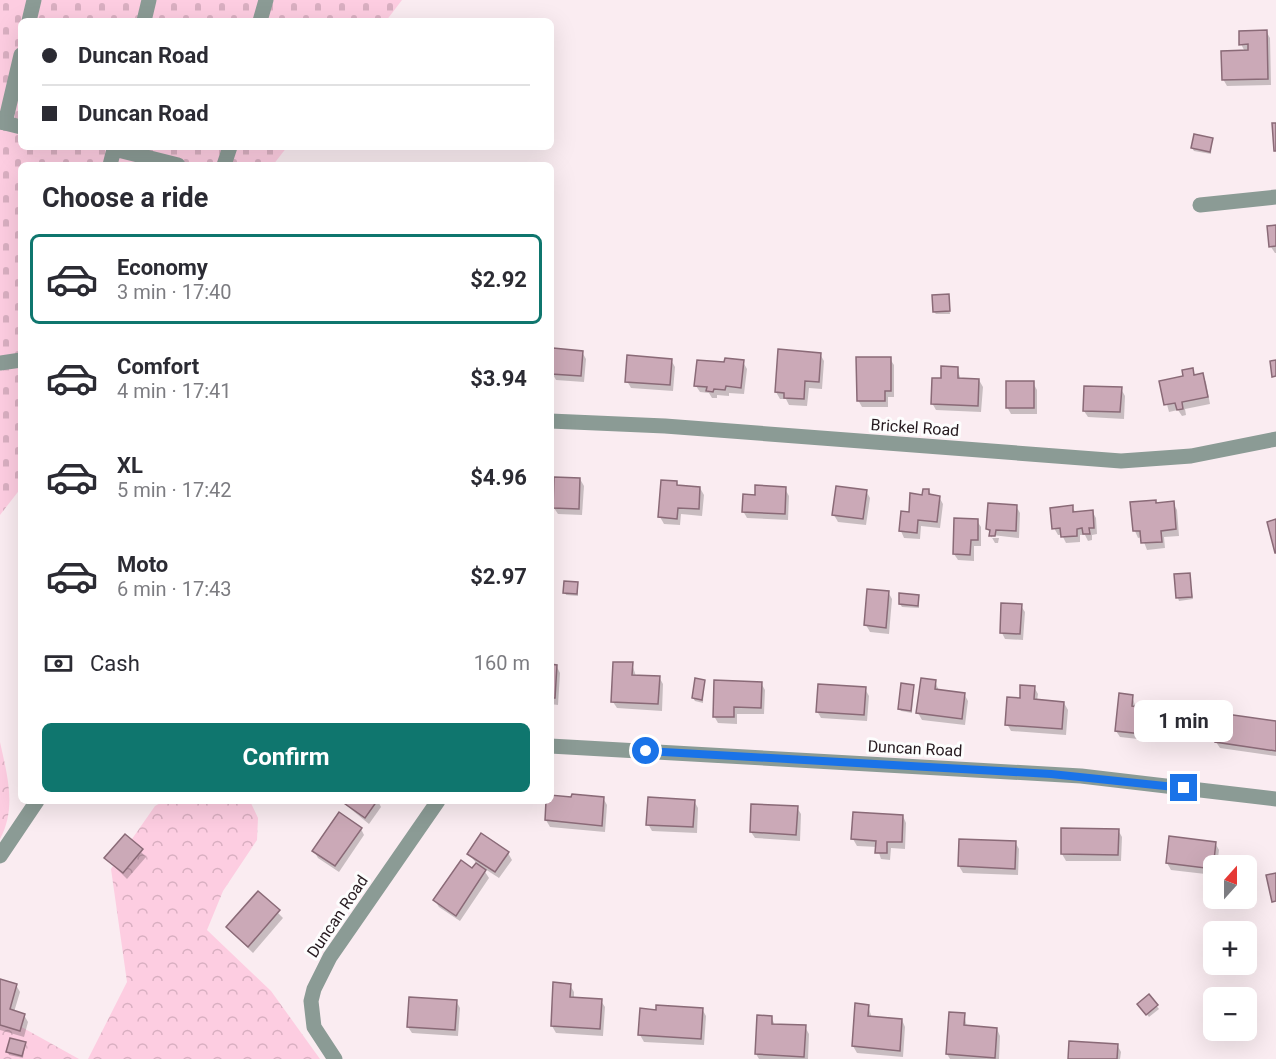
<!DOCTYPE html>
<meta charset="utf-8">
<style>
body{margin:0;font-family:Roboto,sans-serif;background:#f2f2f3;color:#2b2b33;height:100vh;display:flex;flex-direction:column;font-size:22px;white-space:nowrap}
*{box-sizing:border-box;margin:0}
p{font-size:20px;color:#7c7c81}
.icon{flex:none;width:33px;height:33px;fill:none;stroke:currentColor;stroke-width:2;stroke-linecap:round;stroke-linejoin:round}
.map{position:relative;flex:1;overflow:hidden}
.drawer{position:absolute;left:18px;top:162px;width:536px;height:642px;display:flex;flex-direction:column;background:#fff;border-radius:9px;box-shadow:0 6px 24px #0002}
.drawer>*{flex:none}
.hud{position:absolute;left:18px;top:18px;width:536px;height:132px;border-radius:9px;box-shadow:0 6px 24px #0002;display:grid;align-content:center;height:132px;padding:0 24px;background:#fff}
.needle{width:39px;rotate:21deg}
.tools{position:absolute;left:1203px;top:855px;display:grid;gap:12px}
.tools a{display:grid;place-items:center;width:54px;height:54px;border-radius:9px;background:#fff;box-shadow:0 6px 24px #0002;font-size:30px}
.end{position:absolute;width:27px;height:27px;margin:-14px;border:8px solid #1a73e8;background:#fff;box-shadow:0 0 0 3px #fff}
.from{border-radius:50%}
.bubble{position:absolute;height:42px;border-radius:9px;background:#fff;box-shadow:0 6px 24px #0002;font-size:20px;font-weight:700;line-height:42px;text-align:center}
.hud b{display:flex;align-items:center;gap:21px;height:57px;font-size:22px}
.hud b+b{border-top:2px solid #e1e1e2}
.hud i{width:15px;height:15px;background:#2b2b33}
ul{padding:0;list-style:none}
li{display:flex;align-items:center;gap:18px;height:90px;margin:0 12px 9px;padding:0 12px;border:3px solid transparent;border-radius:9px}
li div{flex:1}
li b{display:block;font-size:22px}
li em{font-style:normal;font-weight:700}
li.on{border-color:#0f766e}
li>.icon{width:54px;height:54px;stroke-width:1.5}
h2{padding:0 24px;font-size:27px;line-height:72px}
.pay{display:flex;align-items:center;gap:15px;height:66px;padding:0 24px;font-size:22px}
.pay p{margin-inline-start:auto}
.cta{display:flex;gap:12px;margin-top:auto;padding:12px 24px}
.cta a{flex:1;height:69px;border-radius:9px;background:#0f766e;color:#fff;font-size:24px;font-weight:700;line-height:69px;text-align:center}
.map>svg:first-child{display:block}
</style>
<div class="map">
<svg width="1276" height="1059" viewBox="0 0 1276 1059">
<defs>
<pattern id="forest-crowns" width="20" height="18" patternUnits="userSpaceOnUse" patternTransform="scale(1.5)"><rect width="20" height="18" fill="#fdcde1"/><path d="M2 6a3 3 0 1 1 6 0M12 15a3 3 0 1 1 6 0" fill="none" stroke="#d9afc1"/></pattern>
<pattern id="cemetery-stones" width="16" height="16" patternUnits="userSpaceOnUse" patternTransform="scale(1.5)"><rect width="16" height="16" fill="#fdcde1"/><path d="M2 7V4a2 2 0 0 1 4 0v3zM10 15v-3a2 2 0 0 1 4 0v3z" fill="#d9afc1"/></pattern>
</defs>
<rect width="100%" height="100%" fill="#faecf1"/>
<!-- forest -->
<g fill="url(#forest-crowns)">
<path d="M0,742C7,774 17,808 0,839Z"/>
<polygon points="164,801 250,801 258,818 257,840 223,891 207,930 271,991 320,1059 88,1059 127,982 111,869 155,806"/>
<polygon points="0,1015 79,1059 0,1059"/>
</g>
<!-- cemetery -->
<polygon fill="url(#cemetery-stones)" points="0,0 402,0 386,21 21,21 21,147 287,147 273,165 21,165 21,488 0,515"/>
<!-- shadow -->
<g fill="#0003">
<polygon points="1266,31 1270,38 1271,85 1227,86 1223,79 1245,52 1241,44"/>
<polygon points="1212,139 1211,154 1194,151 1192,148"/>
<polygon points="1276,226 1276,253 1275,253 1271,247"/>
<polygon points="948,296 950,314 936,314 934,312"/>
<polygon points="582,352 586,359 584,382 556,380 552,373"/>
<polygon points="820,354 824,361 822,389 809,388 807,406 789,405 786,399 780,399 776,392"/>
<polygon points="890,359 894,365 894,397 888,397 888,407 862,407 858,400"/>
<polygon points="671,360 675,367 673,391 631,388 627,381"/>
<polygon points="743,362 747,369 744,394 729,393 729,396 717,395 717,398 712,398 709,393 700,392 696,386 726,364"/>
<polygon points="957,368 961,380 979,380 983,387 981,412 936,410 932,403 942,380"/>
<polygon points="1192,370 1196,376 1202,375 1206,382 1210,404 1185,409 1186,415 1182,416 1178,410 1169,412 1161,382 1185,377"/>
<polygon points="1033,383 1037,390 1037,414 1011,414 1007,407"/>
<polygon points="1121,389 1125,396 1124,419 1088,417 1084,411"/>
<polygon points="580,479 584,486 582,515 558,514 554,508"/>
<polygon points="676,483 679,487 700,488 704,495 702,516 681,514 680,525 664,524 660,517"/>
<polygon points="785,489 789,496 788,520 747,518 743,511"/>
<polygon points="928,490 932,496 939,497 943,504 940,528 921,526 920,539 904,538 901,531 910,513"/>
<polygon points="866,491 870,498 866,525 838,522 834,515"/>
<polygon points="1173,503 1177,510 1179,536 1164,537 1165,548 1147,550 1142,537 1138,538 1135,531"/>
<polygon points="1016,506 1020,513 1019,538 992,535 992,538 999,538 998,543 995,543 991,536 988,529"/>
<polygon points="1072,507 1076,513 1092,511 1096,518 1097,534 1092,535 1092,540 1088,541 1085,535 1080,535 1080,542 1066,543 1062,535 1058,535 1054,528"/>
<polygon points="977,521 981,527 981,546 974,546 974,561 958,560 954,554"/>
<polygon points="1189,575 1193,599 1179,601 1178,598"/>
<polygon points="577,584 578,596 566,595 565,592"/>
<polygon points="888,592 892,599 889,634 870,632 866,625"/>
<polygon points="918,596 919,608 902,607 900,604"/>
<polygon points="1021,606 1025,612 1023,640 1005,639 1002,633"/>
<polygon points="632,664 636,676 659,677 663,684 662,711 617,708 613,702"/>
<polygon points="550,666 557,667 560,673 558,705 550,704"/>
<polygon points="704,681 703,703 695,701 693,698"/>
<polygon points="935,681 939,691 964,694 968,701 965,725 922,720 918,713"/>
<polygon points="761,683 765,690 764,714 737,714 737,724 718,723 714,716"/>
<polygon points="913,686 912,713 901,711 899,708"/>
<polygon points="1034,687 1038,694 1037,701 1064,703 1068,710 1066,735 1011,731 1007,724 1021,699"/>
<polygon points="865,689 869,696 867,721 821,718 817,711"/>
<polygon points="1132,696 1136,708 1163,711 1167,718 1165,742 1120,737 1116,731"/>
<polygon points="1276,722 1276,756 1220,748 1216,742"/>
<polygon points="603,798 607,805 605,832 550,827 546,820 548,801"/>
<polygon points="341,801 378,801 381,807 369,824"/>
<polygon points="694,801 698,808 697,833 652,831 648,824"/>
<polygon points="797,808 801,814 800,841 755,838 751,832"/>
<polygon points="903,816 906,823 905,849 891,848 890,860 881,859 877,847 857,846 853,839"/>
<polygon points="361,829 364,835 339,872 318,858 314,851"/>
<polygon points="1118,830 1122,837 1121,861 1066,861 1062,854"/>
<polygon points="125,836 146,857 127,879 106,858"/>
<polygon points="1015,842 1019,849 1018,875 963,873 959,866"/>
<polygon points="1215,843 1219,850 1217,866 1214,866 1214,875 1171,870 1167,863"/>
<polygon points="508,853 512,860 499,878 482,867 489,878 460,921 439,907 435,901 477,864 469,854"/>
<polygon points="258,893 283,918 253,953 227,928"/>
<polygon points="0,980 16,985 20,992 14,1012 24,1015 28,1022 24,1037 0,1030"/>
<polygon points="555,984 570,985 574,992 574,999 601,1001 605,1007 603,1036 556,1033 552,1026"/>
<polygon points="1149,996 1159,1009 1149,1017 1141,1007"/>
<polygon points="456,1001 460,1008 458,1036 412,1033 408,1027"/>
<polygon points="868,1006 872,1018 902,1020 905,1027 903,1057 857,1053 853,1046"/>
<polygon points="702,1009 706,1016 704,1045 644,1042 640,1035 657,1011"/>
<polygon points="964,1014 967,1027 997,1029 1000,1036 999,1059 950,1059 947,1054"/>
<polygon points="771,1017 775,1025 805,1027 809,1034 808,1059 759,1059 756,1054"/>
<polygon points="25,1044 23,1058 9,1055 8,1052"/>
<polygon points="1117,1045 1121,1052 1120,1059 1069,1059"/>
</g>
<!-- building -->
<g fill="#cba9b7" stroke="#8a6a77" stroke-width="1.5">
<polygon points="1267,30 1268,79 1222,80 1221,51 1248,50 1248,44 1239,45 1239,31"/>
<polygon points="1272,123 1276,123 1276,151 1274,151"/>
<polygon points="1194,134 1213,138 1210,152 1191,148"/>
<polygon points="1276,225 1276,246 1269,247 1267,226"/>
<polygon points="949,294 950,311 933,312 932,295"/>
<polygon points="553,348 583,351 581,376 551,374"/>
<polygon points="778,349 821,353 819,382 805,381 804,399 784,398 784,393 775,392"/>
<polygon points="627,355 672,359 670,385 625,382"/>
<polygon points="856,357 891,357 891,391 885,391 885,401 857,401"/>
<polygon points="725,358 744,360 741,388 726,386 725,390 714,389 713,392 706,391 707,387 694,386 697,360 724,362"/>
<polygon points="1276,360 1276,376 1272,377 1270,361"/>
<polygon points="941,366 958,367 958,378 979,379 978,406 931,404 932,378 941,378"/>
<polygon points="1193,368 1194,375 1203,373 1208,397 1182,402 1183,409 1177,410 1175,403 1164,405 1159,381 1183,376 1182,370"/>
<rect x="1006" y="381" width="28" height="27"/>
<polygon points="1084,386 1122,387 1120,412 1083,411"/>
<polygon points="554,477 580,478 579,509 553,508"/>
<polygon points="661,480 677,481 677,485 700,487 699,509 678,508 677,519 658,517"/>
<polygon points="755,485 786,487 785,514 742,512 743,494 755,495"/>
<polygon points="836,486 867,490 863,519 832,515"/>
<polygon points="923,489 929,489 929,494 940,496 937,522 918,520 917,533 899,531 901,511 909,512 910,493 922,495"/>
<polygon points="1156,500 1156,503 1174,501 1176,529 1161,531 1162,542 1141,543 1140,531 1133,531 1130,502"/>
<polygon points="988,503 1017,505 1016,531 996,530 995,536 989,536 990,530 986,529"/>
<polygon points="1073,505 1073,512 1093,510 1094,528 1089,528 1090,534 1083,534 1082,528 1077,529 1077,536 1061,537 1060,528 1052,529 1050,508"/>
<polygon points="954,518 978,519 978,540 971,540 970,555 953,554"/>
<polygon points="1276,519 1276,553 1275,553 1267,522"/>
<polygon points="1190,573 1192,597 1176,598 1174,574"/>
<polygon points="564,581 578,582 577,594 563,593"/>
<polygon points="867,589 889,591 886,628 864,625"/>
<polygon points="899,593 919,595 918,606 899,604"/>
<polygon points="1001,603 1022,604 1020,634 1000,633"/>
<polygon points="613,662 633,662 632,675 660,676 658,704 611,702"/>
<polygon points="550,664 557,665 555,698 550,698"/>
<polygon points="695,678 705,680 702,700 692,698"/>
<polygon points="921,678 936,680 935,689 965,693 962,719 916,713"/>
<polygon points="714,680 762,682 761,708 734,707 734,717 713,717"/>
<polygon points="901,683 914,685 911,711 898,709"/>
<polygon points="818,684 866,687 864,715 816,712"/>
<polygon points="1020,685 1035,686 1034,699 1064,702 1062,729 1005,725 1007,697 1020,698"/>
<polygon points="1119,693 1133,695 1132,706 1164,710 1161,736 1115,731"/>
<polygon points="1219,713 1276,721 1276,751 1215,742"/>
<polygon points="572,794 604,797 602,826 545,820 546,801 550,801 550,795 571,797"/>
<polygon points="648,797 695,800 693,827 646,825"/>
<polygon points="341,801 377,801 365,818"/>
<polygon points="751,804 798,806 796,835 750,832"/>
<polygon points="339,812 362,828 335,866 312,851"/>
<polygon points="853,812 903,815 902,842 887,842 887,853 875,853 876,841 851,839"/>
<polygon points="1061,828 1119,829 1118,855 1061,854"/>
<polygon points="481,833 509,852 495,872 467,854"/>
<polygon points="125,834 143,849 123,873 104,858"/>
<polygon points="1169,836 1216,842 1213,869 1166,863"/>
<polygon points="959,839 1016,841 1015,869 958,866"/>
<polygon points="461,860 472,868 476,863 486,870 456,916 433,900"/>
<polygon points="1276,873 1276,901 1272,902 1266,875"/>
<polygon points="258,891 280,910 248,947 226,927"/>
<polygon points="0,979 17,984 10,1009 25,1014 20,1031 0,1025"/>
<polygon points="553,982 571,984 570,997 602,999 600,1029 551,1026"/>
<polygon points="1149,994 1158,1005 1146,1015 1137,1004"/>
<polygon points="409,997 457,1000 455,1030 407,1027"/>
<polygon points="855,1003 869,1005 868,1016 902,1019 900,1051 852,1046"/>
<polygon points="656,1005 703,1008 701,1039 638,1035 640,1008 656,1010"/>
<polygon points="949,1012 965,1013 964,1025 997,1028 995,1058 946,1054"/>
<polygon points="757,1015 772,1016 772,1024 806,1025 804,1057 755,1054"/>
<polygon points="10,1038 26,1042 22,1056 6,1052"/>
<polygon points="1069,1041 1118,1044 1117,1059 1068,1059"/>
</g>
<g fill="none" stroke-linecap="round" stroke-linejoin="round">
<!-- minor -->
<g stroke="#8b9b95" stroke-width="15">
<polyline points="29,21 34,0"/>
<polyline points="144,21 149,0"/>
<polyline points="260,21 266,0"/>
<polyline points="0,122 5,123 21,55"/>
<polyline points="5,123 21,127"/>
<polyline points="110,165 114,149 178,165"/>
<polyline points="224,165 230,147"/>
<polyline points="1200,205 1276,197"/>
<polyline points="0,363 21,360"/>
<polyline points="550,421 665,426 1121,461 1191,456 1276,439"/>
<polyline points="550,746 1081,776 1276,799"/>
<polyline points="0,856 37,801"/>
<polyline points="335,1059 314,1027 311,1001 314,989 330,957 438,801"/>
</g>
</g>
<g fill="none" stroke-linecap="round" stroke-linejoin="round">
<!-- route -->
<polyline stroke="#1a73e8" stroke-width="8" points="646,751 1051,774 1184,788"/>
</g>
<g text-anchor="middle" stroke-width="6" stroke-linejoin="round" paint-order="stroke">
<!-- street labels -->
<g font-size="16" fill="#261a1f" stroke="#fdfdfd">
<text transform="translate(915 427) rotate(4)" y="6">Brickel Road</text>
<text transform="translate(915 748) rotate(3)" y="6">Duncan Road</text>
<text transform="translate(337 916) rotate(-56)" y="6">Duncan Road</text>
</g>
</g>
</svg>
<div class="tools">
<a><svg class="needle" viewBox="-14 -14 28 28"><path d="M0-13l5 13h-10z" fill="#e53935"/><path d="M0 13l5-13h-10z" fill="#7c7c81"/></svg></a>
<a>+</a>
<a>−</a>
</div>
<i class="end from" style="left:646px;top:751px"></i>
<i class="end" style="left:1184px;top:788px"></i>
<div class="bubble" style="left:1134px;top:700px;width:99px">1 min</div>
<div class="hud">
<b><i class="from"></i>Duncan Road</b>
<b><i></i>Duncan Road</b>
</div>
<section class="drawer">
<h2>Choose a ride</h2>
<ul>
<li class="on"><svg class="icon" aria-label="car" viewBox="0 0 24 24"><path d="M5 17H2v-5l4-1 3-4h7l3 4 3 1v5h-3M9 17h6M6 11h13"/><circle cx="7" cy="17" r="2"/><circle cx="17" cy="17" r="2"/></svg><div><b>Economy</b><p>3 min · 17:40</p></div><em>$2.92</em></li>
<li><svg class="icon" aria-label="car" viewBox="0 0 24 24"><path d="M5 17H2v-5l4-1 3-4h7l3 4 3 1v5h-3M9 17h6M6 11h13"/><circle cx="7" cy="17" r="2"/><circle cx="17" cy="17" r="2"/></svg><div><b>Comfort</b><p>4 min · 17:41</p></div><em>$3.94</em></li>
<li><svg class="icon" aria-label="car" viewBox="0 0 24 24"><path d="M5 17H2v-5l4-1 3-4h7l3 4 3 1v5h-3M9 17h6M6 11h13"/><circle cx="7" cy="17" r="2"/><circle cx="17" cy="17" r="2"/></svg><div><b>XL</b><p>5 min · 17:42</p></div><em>$4.96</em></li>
<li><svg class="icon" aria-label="car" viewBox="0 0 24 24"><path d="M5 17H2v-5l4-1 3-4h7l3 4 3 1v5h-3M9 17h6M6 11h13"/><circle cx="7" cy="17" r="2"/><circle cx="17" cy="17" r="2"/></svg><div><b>Moto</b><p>6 min · 17:43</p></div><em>$2.97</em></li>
</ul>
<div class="pay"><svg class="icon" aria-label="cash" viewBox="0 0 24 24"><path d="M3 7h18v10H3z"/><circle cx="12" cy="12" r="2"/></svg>Cash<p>160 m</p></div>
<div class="cta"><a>Confirm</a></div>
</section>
</div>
